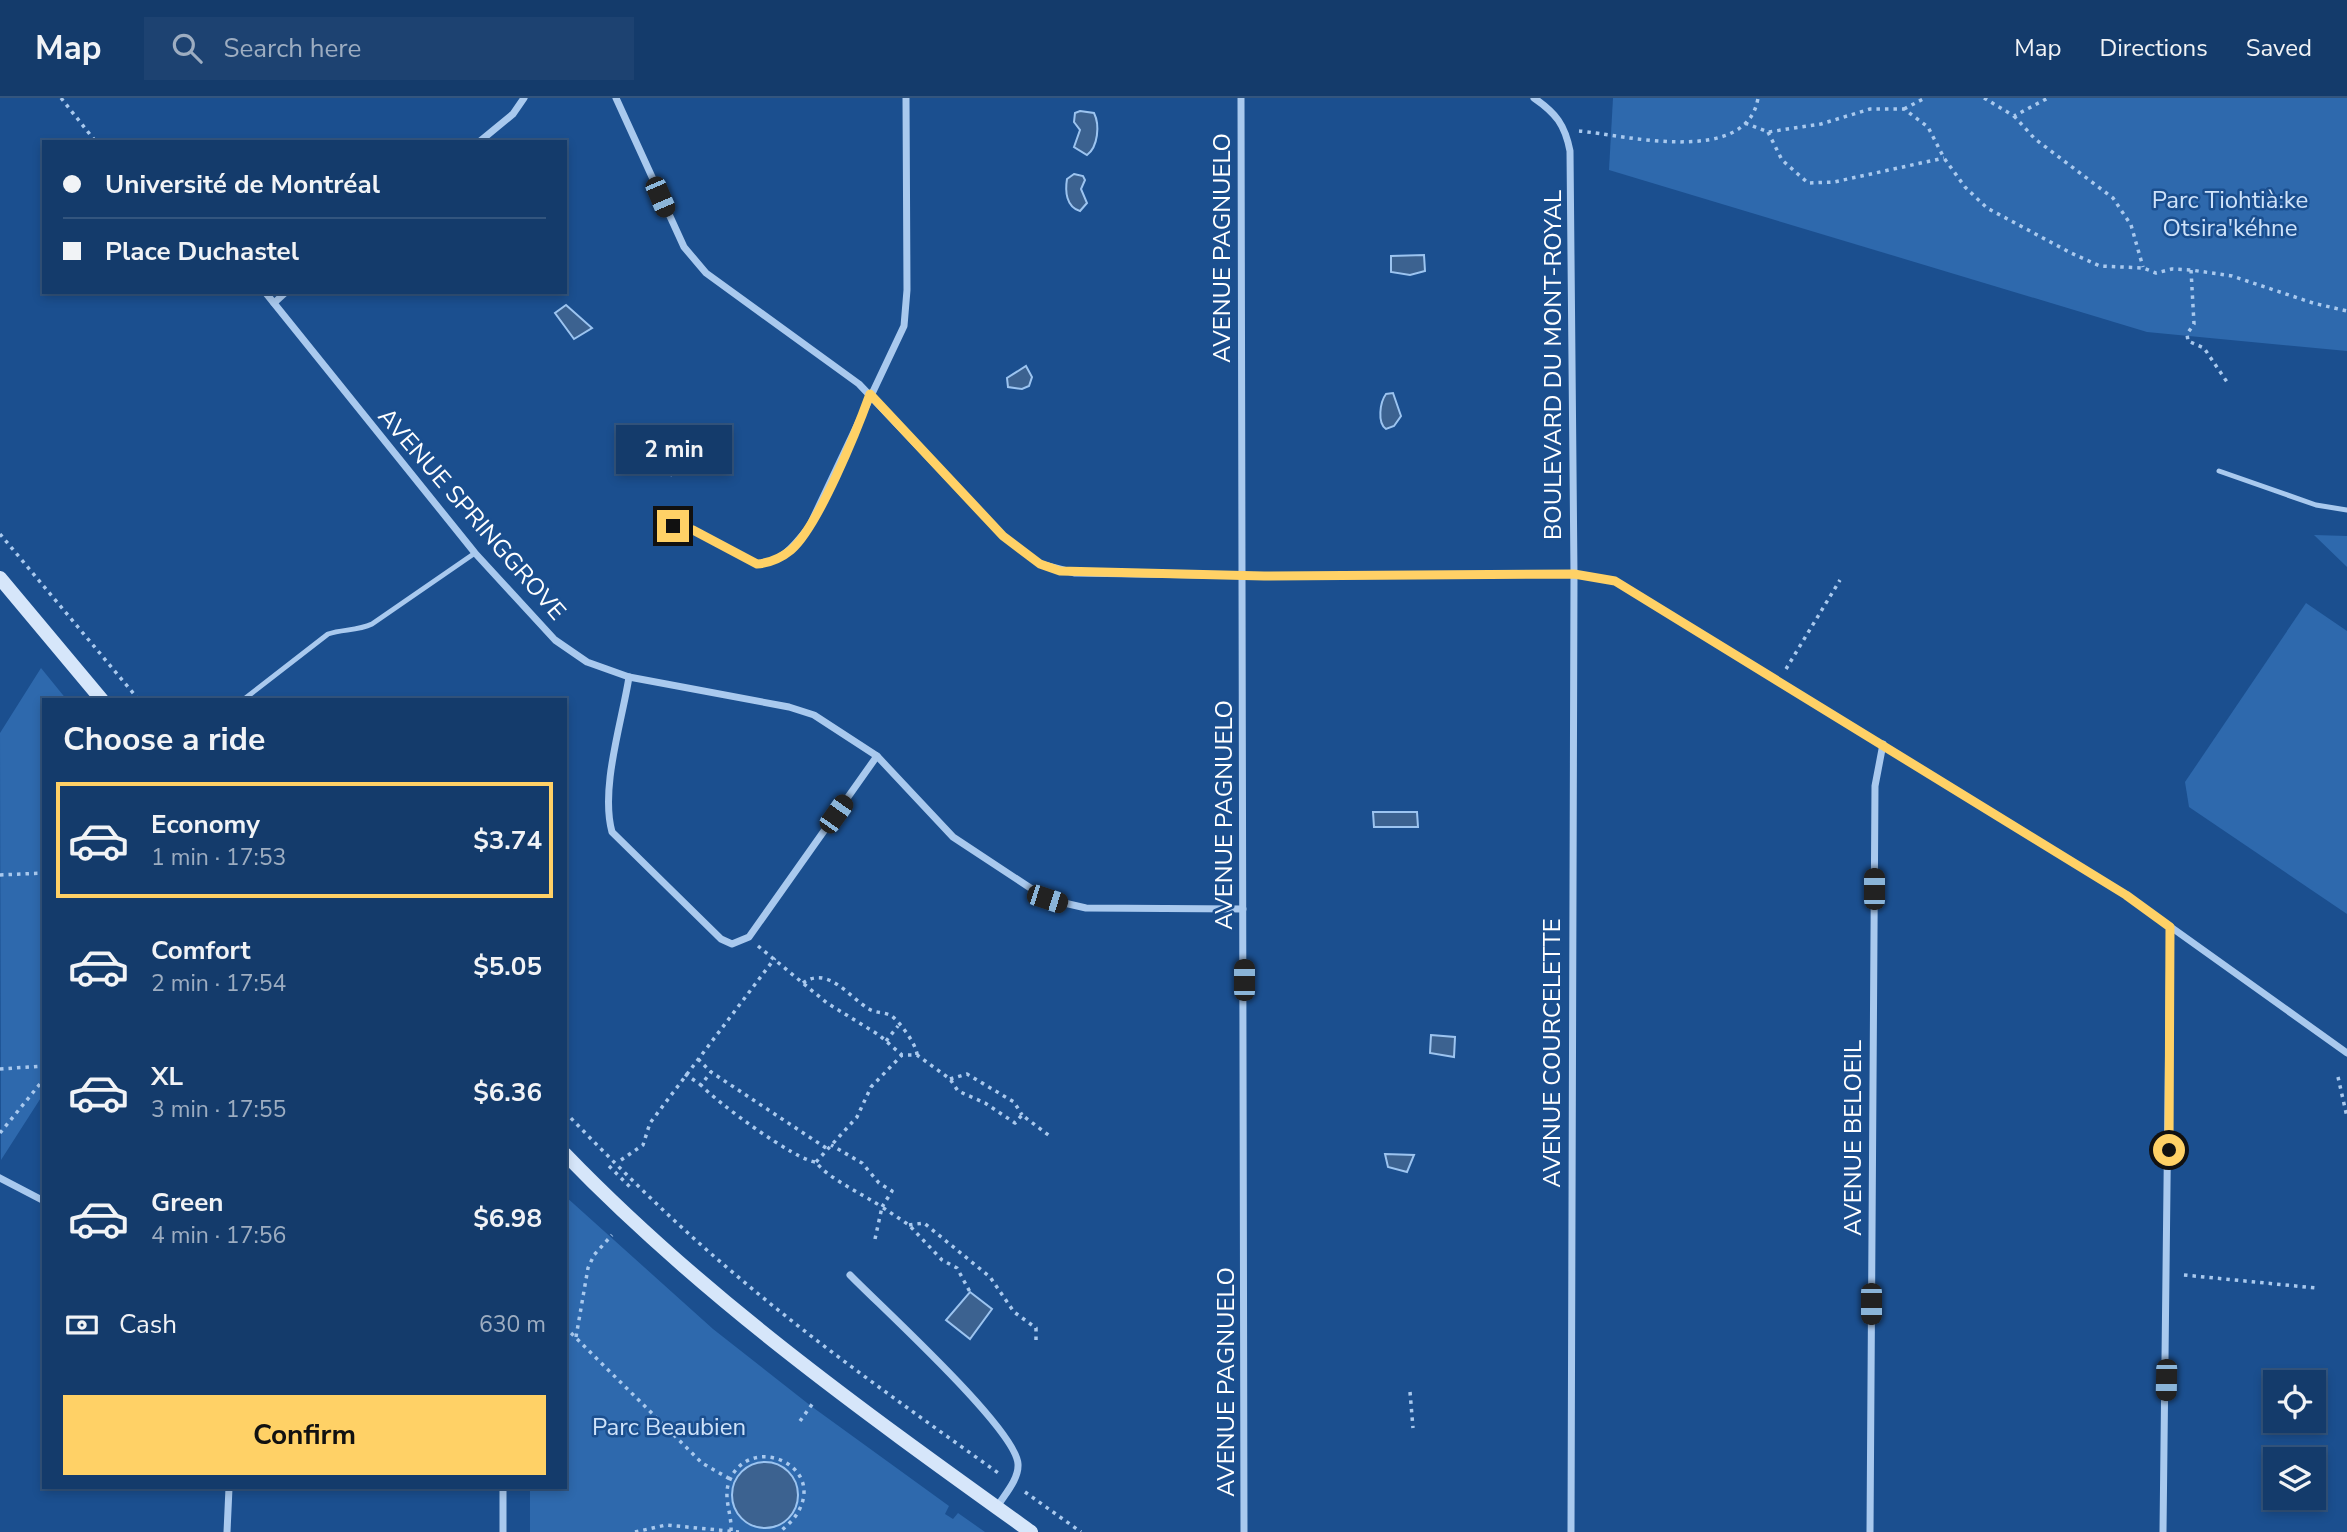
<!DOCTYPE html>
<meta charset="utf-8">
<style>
body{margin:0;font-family:"Nunito Sans",sans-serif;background:#1d4271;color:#f1f3f6;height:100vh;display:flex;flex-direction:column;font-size:26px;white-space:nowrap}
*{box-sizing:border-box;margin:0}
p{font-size:23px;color:#9dadc1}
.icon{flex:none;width:38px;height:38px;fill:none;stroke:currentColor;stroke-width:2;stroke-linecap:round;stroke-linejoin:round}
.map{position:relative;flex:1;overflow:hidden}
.sheet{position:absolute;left:42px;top:600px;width:525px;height:791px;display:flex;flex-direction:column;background:#143b6b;border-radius:0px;box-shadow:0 4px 10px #0003,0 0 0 2px #33557e}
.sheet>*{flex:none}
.hud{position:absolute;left:42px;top:42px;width:525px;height:154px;border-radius:0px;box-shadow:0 4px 10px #0003,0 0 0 2px #33557e;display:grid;align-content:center;height:154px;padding:0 21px;background:#143b6b}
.fabs{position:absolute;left:2263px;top:1272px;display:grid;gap:14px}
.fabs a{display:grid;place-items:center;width:63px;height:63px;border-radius:0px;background:#143b6b;box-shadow:0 4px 10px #0003,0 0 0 2px #33557e;font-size:35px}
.end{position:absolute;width:32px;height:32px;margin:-16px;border:9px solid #ffd166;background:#111;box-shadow:0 0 0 4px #111}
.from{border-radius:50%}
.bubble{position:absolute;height:49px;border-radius:0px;background:#143b6b;box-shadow:0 4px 10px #0003,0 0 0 2px #33557e;font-size:23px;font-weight:700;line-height:49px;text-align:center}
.car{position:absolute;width:21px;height:42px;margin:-21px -10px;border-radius:9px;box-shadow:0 0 5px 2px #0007;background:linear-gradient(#222 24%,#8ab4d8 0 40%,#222 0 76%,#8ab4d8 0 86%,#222 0)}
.hud b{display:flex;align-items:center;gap:24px;height:66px;font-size:26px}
.hud b+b{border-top:2px solid #33557e}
.hud i{width:18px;height:18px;background:#f1f3f6}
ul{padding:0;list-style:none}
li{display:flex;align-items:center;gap:21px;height:116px;margin:0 14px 10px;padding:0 7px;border:4px solid transparent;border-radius:0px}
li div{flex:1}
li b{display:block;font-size:26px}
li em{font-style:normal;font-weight:700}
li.selected{border-color:#ffd166}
li>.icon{width:63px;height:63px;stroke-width:1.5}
h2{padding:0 21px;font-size:32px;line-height:84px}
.pay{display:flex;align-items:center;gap:18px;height:77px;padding:0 21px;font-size:26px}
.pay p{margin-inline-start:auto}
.cta{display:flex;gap:14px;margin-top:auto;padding:14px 21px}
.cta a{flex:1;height:80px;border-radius:0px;background:#ffd166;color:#111;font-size:28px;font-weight:700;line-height:80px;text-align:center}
header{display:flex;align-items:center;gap:42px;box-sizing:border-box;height:98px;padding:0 35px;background:#143b6b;border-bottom:2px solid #33557e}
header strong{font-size:33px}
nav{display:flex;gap:38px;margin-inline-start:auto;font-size:24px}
.search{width:490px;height:63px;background:#1d4271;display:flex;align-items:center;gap:18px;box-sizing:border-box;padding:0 24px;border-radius:0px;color:#9dadc1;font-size:26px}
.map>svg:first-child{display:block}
</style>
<header>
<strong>Map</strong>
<div class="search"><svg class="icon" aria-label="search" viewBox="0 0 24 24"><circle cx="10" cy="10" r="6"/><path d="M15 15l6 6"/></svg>Search here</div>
<nav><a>Map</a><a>Directions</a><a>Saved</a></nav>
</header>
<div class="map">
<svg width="2347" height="1434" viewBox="0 0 2347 1434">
<rect width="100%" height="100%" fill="#1b4f8f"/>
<!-- green -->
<g fill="#2e69ad">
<polygon points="1613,0 2347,0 2347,253 2147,234 1609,72"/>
<polygon points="2314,437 2347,438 2347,469 2346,468"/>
<polygon points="2306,505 2347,533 2347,816 2189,709 2185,684"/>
<polygon points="41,570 67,602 44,602 44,995 1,1062 0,635"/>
<polygon points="565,1098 713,1231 811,1308 949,1408 945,1416 953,1421 958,1415 985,1434 530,1434 530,1390 565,1390"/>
</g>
<!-- water -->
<g fill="#3c6290" stroke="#9cc4f0" stroke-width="2">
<path d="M1080,13L1094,15C1100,27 1098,49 1087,57L1074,49L1080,32L1074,24L1075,15Z"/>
<path d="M1074,76L1083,78L1085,82L1081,91L1087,105L1080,113C1066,109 1065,93 1067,81Z"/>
<polygon points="1424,157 1425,173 1410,177 1391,174 1391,158"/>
<polygon points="566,207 592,230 574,241 555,215"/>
<polygon points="1026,268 1032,279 1029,288 1022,291 1008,289 1007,280"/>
<path d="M1393,295L1401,318L1394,328L1386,331C1377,325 1380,304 1386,296Z"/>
<polygon points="668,343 678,364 671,377 651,354"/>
<polygon points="1373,714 1417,714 1418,729 1374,729"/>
<polygon points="1431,937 1455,939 1454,959 1430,955"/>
<polygon points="1385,1056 1414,1057 1407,1074 1388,1069"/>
<polygon points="970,1194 992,1211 970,1241 946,1222"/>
<circle cx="765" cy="1397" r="33"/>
</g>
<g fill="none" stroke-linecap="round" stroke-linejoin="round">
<!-- path -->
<g stroke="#a9c9ee" stroke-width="3.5" stroke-dasharray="3.5 5" stroke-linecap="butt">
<polyline points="61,0 96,44"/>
<polyline points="1984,0 2014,18 2048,0"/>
<polyline points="1904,11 1925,0"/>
<polyline points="2014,18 2035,41 2113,100 2131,127 2143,169"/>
<polyline points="1745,25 1768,34 1821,26 1870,11 1904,11 1928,29 1944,60 1965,89 1987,110 2071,155 2100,168 2143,170 2156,175 2172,171 2191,172 2232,178 2313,205 2347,213"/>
<path d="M1579,33C1624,37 1747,69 1758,0"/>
<polyline points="1768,34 1782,62 1808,85 1834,84 1944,60"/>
<polyline points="2191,172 2194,226 2187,236 2188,243 2204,250 2227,284"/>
<polyline points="0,436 139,602"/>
<polyline points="1786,571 1840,482"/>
<polyline points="0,777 44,775"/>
<polyline points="758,848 827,905 879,937 902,957 917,957 950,981 958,993 985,1005 1015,1025 1022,1017 1051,1039"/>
<path d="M803,885C828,867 850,900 869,911C875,915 883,914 890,917C898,921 917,947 917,957"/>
<polyline points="886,943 898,928"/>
<polyline points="698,961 711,974"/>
<polyline points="0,971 44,968"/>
<polyline points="685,976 701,987"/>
<polyline points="2338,979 2347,1019"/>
<polyline points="950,981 967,976 1014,1004 1022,1017"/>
<path d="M565,1014C618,1069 672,1123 730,1172C816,1246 909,1311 1001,1377"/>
<polyline points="0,1035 44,981"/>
<path d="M826,1050L711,974L701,987C715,1003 796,1063 816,1064C827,1080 863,1096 882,1109L892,1093L879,1085L862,1065L831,1047"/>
<polyline points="621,1062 643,1047 650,1025 775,860"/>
<polyline points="816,1064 857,1019 871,989 902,957"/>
<polyline points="609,1068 631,1090"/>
<polyline points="909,1127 924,1125 990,1179 1014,1214 1036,1230 1036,1245"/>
<polyline points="875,1141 882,1109 909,1127 942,1162 957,1170 970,1194"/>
<polyline points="2184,1177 2316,1190"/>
<polyline points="565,1229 702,1365 730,1381"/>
<polyline points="576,1239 588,1170 594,1157 612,1137"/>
<polyline points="1410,1294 1413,1330"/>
<polyline points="800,1323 813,1305"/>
<polyline points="1025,1394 1081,1434"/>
<path d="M731,1433C732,1416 723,1400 729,1384C748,1334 826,1366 798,1414C794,1422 786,1428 780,1434"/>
<polyline points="635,1434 666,1427 739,1434"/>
</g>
<!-- lane -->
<g stroke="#a9c9ee" stroke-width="5">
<polyline points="2219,373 2316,407 2347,412"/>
<path d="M243,602L328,536C343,531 357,533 372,526L475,455"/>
</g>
<!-- street -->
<g stroke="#a9c9ee" stroke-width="7">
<polyline points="616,0 684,149 706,175 859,286 1003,438 1040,466 1075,475 1264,478 1574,476 1571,1434"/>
<polyline points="1241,0 1244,1434"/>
<path d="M1534,0C1556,15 1565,27 1570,53L1574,476L1615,483L2126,797L2347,955"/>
<polyline points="479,44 513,16 524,0"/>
<polyline points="265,194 475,455 555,542 587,564 629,579 789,609 814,617 877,658 953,739 1047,801 1086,810 1243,811"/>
<polyline points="274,205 286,194"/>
<path d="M673,428L693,432L757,466C782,464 794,448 809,429L904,228L907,192L906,0"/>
<path d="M629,579C622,624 600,690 612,734L721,841L732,846L749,839L877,658"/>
<polyline points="0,1080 44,1103"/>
<path d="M850,1177C880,1208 1016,1331 1018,1366C1019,1381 1005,1396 997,1409"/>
<polyline points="503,1390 503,1434"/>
<polyline points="227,1434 229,1390"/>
<polyline points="1870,1434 1875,688 1883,646"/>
<polyline points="2163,1434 2170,829"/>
</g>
<!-- secondary -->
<g stroke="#d6e6fa" stroke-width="14">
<polyline points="0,480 102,602"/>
<path d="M565,1056C705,1201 868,1317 1031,1434"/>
</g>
</g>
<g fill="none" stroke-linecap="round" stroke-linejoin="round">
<!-- route -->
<path stroke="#ffd166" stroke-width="9" d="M673,428L693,432L757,466C770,465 780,461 791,452C818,429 857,332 870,296L1003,438L1040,466L1060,473L1264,478L1574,476L1615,483L2126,797L2170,829L2169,1052"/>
</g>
<g text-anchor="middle" stroke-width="5" stroke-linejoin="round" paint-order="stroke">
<!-- park labels -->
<g font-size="24" fill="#cfe3fa" stroke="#1b4f8f">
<text x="2230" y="110">Parc Tiohtià:ke<tspan x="2230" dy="28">Otsira'kéhne</tspan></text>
<text x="669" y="1337">Parc Beaubien</text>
</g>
<!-- street labels -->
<g font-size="24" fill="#fff" stroke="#1b4f8f">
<text transform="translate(1222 150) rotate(-90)" y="8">AVENUE PAGNUELO</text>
<text transform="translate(1553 267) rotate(-90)" y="8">BOULEVARD DU MONT-ROYAL</text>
<text transform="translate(472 416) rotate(49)" y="8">AVENUE SPRINGGROVE</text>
<text transform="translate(1224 717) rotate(-90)" y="8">AVENUE PAGNUELO</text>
<text transform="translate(1552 955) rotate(-90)" y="8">AVENUE COURCELETTE</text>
<text transform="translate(1853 1040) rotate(-90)" y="8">AVENUE BELOEIL</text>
<text transform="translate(1226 1284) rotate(-90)" y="8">AVENUE PAGNUELO</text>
</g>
</g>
</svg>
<div class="fabs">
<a><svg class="icon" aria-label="locate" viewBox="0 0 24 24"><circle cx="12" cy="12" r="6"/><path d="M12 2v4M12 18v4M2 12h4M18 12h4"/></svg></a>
<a><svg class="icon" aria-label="layers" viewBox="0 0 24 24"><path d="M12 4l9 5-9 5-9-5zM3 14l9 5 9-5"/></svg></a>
</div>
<i class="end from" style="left:2169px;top:1052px"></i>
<i class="end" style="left:673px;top:428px"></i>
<div class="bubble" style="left:616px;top:327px;width:116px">2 min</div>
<i class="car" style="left:660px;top:99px;rotate:157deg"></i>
<i class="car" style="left:836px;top:716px;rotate:35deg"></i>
<i class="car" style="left:1874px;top:791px;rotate:0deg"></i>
<i class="car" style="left:1047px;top:801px;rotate:108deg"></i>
<i class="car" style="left:1244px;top:882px;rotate:0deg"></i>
<i class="car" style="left:1871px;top:1206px;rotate:180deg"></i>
<i class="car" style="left:2166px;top:1282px;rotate:181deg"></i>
<div class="hud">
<b><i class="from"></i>Université de Montréal</b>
<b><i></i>Place Duchastel</b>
</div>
<section class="sheet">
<h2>Choose a ride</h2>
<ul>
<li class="selected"><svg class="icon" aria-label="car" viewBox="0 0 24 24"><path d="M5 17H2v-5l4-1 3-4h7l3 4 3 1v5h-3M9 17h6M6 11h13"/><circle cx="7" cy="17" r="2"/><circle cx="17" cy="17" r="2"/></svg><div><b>Economy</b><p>1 min · 17:53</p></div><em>$3.74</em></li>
<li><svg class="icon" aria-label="car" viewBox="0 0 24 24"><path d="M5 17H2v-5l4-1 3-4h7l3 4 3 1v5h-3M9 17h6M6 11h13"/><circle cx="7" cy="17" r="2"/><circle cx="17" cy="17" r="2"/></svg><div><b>Comfort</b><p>2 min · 17:54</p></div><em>$5.05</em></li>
<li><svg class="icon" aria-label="car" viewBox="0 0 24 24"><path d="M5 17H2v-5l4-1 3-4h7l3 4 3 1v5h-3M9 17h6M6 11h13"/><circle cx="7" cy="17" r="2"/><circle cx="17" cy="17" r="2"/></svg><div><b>XL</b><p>3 min · 17:55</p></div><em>$6.36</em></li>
<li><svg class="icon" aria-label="car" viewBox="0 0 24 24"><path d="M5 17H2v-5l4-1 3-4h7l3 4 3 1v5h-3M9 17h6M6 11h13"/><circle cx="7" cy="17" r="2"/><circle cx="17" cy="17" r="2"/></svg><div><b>Green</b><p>4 min · 17:56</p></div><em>$6.98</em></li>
</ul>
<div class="pay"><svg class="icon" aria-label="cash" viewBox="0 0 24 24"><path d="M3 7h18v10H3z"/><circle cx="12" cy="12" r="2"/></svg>Cash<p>630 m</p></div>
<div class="cta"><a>Confirm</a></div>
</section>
</div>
